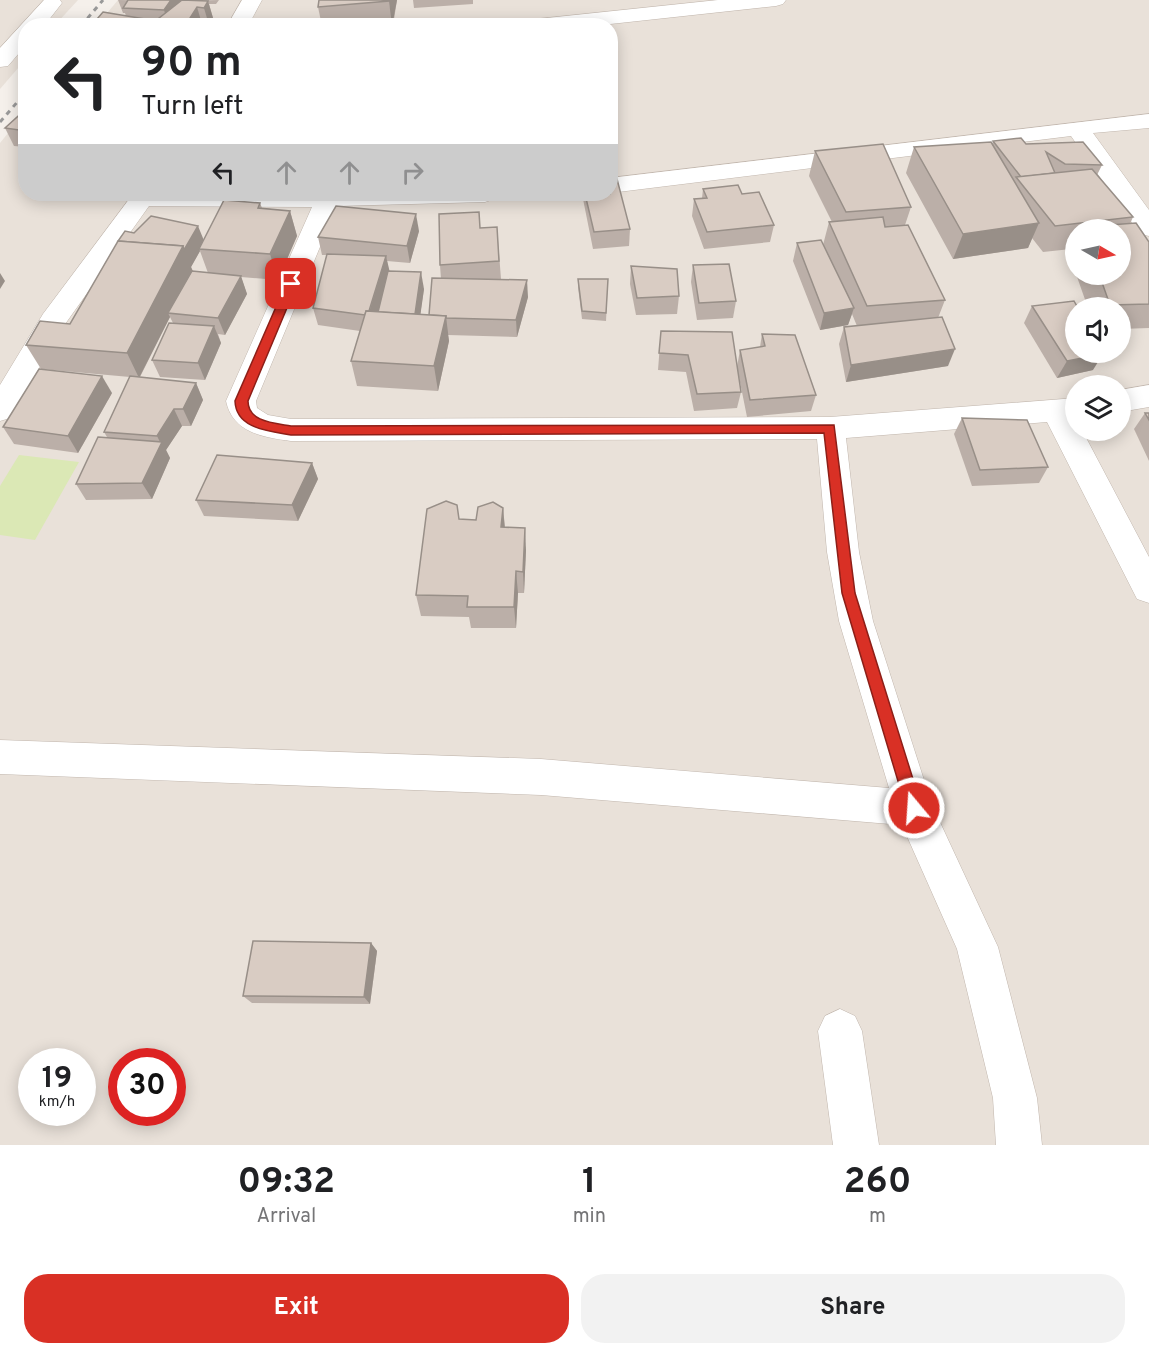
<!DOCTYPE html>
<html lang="en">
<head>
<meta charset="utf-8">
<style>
  :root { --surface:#fff; --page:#f2f2f2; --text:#202124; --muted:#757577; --accent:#d93025 }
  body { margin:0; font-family:Overpass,sans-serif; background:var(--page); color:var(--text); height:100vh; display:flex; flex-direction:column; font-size:22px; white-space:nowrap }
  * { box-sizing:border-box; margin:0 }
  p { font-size:20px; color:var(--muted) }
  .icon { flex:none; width:33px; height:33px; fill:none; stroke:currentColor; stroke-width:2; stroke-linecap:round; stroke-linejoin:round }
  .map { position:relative; height:1145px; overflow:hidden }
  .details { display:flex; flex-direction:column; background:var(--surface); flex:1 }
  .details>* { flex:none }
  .hud { position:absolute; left:18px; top:18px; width:600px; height:183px; border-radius:24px; box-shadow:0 3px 15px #0003; background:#fff; color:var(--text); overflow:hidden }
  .needle { width:39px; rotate:99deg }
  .buttons { position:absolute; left:1065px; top:219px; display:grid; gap:12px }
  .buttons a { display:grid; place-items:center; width:66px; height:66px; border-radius:50%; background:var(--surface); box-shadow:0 3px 15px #0003; font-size:30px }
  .speed { position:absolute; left:18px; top:1048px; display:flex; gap:12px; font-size:30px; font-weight:700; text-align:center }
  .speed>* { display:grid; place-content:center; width:78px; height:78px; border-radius:50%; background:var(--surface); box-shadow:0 3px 15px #0003; line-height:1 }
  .speed small { font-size:15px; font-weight:400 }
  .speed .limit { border:9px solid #d22; background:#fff; color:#111 }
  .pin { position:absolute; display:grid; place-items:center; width:51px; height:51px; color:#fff; margin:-26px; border-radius:12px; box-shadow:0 3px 9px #0006 }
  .me { position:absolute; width:66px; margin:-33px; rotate:342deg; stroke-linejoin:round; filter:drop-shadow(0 0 4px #0008) }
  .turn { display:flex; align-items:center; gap:21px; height:126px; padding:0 24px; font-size:27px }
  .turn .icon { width:78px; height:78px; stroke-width:2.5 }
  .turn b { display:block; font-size:42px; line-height:51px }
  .lanes { display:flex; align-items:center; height:57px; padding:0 24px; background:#0003; justify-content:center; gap:30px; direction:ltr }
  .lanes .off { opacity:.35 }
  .eta { display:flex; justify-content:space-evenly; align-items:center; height:102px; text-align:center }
  .eta b { font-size:36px; font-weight:700; line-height:42px }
  .primary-button { display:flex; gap:12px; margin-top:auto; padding:12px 24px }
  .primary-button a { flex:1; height:69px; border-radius:24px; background:var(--accent); color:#fff; font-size:24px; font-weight:700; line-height:69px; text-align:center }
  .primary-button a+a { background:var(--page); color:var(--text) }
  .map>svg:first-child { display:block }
  .residential { fill:#e9e1d9; fill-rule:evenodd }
  .green { fill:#dbe8b5 }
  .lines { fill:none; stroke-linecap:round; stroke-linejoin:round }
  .minor-casing { stroke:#c1b6ad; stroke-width:1 }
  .minor { fill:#fff; fill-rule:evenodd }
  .rail { stroke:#999; stroke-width:3; stroke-dasharray:5 5; stroke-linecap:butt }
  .wall { fill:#bbafa8; fill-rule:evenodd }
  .shaded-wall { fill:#988f88 }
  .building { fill:#d9ccc3; stroke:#988f88; stroke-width:1.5 }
  .route { fill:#d93025; stroke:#8d1f18; stroke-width:1.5 }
</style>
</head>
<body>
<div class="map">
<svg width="1149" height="1145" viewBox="0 0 1149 1145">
  <rect width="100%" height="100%" fill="#f5f0eb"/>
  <g class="residential">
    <path d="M0 0H78L55 25 26 26 25 60 0 89Z"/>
    <path d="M118 0H1149V1145H0V143L25 112 26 194H610V26L97 25ZM1076 230H1120V274H1076ZM1076 308H1120V352H1076ZM1076 386H1120V430H1076ZM32 1062H82V1113H32ZM122 1062H172V1113H122Z"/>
  </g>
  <path class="green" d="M19 455 79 462 35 540 0 535V486Z"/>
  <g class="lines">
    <defs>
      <g id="minor">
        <path d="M44 0H60L62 3 44 26H26V45L8 66 0 67V48Z"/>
        <path d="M242 0H262L248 26H227Z"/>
        <path d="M718 0H786L783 4 776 6 592 26H518L528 20Z"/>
        <path d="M1149 114V128L1093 133 1149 210V236L1140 234 1071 136 610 193V178Z"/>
        <path d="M133 194H497L494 199 485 202 337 206 256 401 257 408 268 415 291 419 830 417 1076 398V430H1082L1149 557V603L1137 599 1047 422 846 438 859 552 873 621 932 805 998 947 1037 1098 1042 1145H996L993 1098 957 949 902 825 541 795 0 774V740L541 759 889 788 839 621 827 552 817 439 291 441C263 437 233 433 226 401L312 207 149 206 63 327 10 418 0 421V385L43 314Z"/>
        <path d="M1149 385V407L1120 412V390Z"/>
        <path d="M840 1009 855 1016 862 1031 879 1145H833L818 1031 825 1016Z"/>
      </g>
    </defs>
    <use href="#minor" class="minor-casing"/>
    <use href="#minor" class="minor"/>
    <g class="rail">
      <path d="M81 26 103 0"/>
      <path d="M0 122 26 92"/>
    </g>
  </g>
  <g class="wall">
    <path d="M118 0 181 1 219 0 216 4H209L213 18 209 25 202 24 201 26H91L126 16 125 13H123Z"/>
    <path d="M397 0 393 26H322L318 7Z"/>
    <path d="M413 0H473V4L414 8Z"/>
    <path d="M610 106 614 131 613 149H610Z"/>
    <path d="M26 109V147L14 146 5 128Z"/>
    <path d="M993 141 1026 144 1102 165 1097 175 1133 217 1130 224 1149 242V328L1120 329V308H1088L1076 274H1120V230H1076V272L1069 253 1071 249 1043 252 1032 238 1028 248 953 259 906 173 914 147 992 144Z"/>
    <path d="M815 151 911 207 905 225 945 300 938 318 948 366 846 382 839 344 844 327 857 326 852 314 848 325 820 330 793 261 797 243 823 245 829 222H832L809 176Z"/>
    <path d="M703 189 742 194 774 225 770 242 704 249 692 216 694 199 702 198Z"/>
    <path d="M583 194H610L630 229 629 246 593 249 583 199Z"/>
    <path d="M260 203 262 208 290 211 297 236 278 280 241 277 247 294 225 335 218 334 221 343 205 380 160 377 152 360 173 323 170 317 140 377 196 383 203 400 191 426H182L166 450 170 458 152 499 86 500 76 484 107 437 104 432 130 377 41 369 26 345 70 324 134 233 204 240ZM200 251 208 273 193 271 191 267Z"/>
    <path d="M479 212 480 228 497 227 501 279H488L528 297 517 337 448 335 449 341 438 391 357 386 351 361 360 331 318 325 313 308 327 255H322L318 237 419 231 410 263 387 261 389 271 424 289 420 315H429L441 279 440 265Z"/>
    <path d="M693 265 736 301 733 318 697 320 691 282Z"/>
    <path d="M631 266 679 296 677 314 636 315 630 284Z"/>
    <path d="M578 279H608L606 321 582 319 578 287Z"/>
    <path d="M1032 306 1093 370 1057 378 1024 323Z"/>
    <path d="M661 331 737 367 740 350 760 347 762 334 816 395 811 411 747 417 738 372 741 392 737 408 694 411 686 372 658 370Z"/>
    <path d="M112 393 78 453 14 444 3 427Z"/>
    <path d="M1145 413H1149V461L1134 429Z"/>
    <path d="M962 418 1048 467 1039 483 972 486 954 434Z"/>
    <path d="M312 463 318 479 298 521 204 516 196 500Z"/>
    <path d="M503 508 505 527 526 550 524 593H518L516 628H471L469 617 421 616 416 595 476 520Z"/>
    <path d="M371 943 377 951 370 1004 252 1003 243 996Z"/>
  </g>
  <g class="shaded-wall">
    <path d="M171 0H181L183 7 169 26 164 10Z"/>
    <path d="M389 0H397L392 26 389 1Z"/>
    <path d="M208 1 213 18 209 25 204 8Z"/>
    <path d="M197 7 202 24 201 26H185Z"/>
    <path d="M145 19 147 26H139Z"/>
    <path d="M290 211 297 236 278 280 270 254Z"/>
    <path d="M416 214 419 231 410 263 407 246Z"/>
    <path d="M1039 223 1028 248 953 259 963 234Z"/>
    <path d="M198 226 205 243 199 249 200 251 191 267 193 272 168 313 170 317 139 378 127 353 183 246Z"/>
    <path d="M386 256 390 273 371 333 368 316Z"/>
    <path d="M421 272 424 289 418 332 415 315Z"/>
    <path d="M0 273 5 281 0 289Z"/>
    <path d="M241 276 247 294 225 335 218 318Z"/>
    <path d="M527 280 528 297 517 337 516 320Z"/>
    <path d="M854 308 848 325 820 330 824 313Z"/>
    <path d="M446 316 449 341 438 391 434 366Z"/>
    <path d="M214 326 221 343 205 380 198 363Z"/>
    <path d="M955 349 948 366 846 382 851 365Z"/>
    <path d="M1103 354 1093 370 1057 378 1067 361Z"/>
    <path d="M102 376 112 393 78 453 68 436Z"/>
    <path d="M196 383 203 400 191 426 183 409Z"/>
    <path d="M174 409 182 426 166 450 170 458 152 499 142 483 161 444 157 436Z"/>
    <path d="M312 463 318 479 298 521 292 505Z"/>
    <path d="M503 508 505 531 501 527Z"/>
    <path d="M525 528 526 550 524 593 523 572Z"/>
    <path d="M516 571 518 593 516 628 514 607Z"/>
    <path d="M371 943 377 951 370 1004 364 997Z"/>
  </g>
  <g class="building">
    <path d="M128 0H171L164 10 123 8Z"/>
    <path d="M182 0 208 1 204 8 197 7 185 26H149Z"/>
    <path d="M319 0H389V1L318 7Z"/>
    <path d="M103 12 145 19 139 26H91Z"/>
    <path d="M529 21 595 22V26H529Z"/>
    <path d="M610 106 614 131H610Z"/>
    <path d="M26 109V131L5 128Z"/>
    <path d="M1021 138 1026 144 1083 142 1102 165 1065 164 1046 152 1055 173 1021 177 993 141Z"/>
    <path d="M991 142 1039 223 963 234 914 147Z"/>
    <path d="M883 144 911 207 846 212 815 151Z"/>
    <path d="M1092 169 1133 217 1055 226 1016 177Z"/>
    <path d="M617 179 630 229 594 232 585 194H610V180Z"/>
    <path d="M738 185 742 194 759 192 774 225 707 232 694 199 707 198 703 189Z"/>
    <path d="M224 200 260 203 258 208 290 211 270 254 199 249Z"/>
    <path d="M336 206 416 214 407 246 318 237Z"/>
    <path d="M479 212 480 228 497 227 499 261 440 265 439 214Z"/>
    <path d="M151 216 198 226 184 250 183 246 118 241 125 231 134 233Z"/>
    <path d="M883 217 885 227 908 225 945 300 867 306 829 222Z"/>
    <path d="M1136 223 1149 242V304L1110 305 1099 274H1120V230H1082V227Z"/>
    <path d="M821 240 854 308 824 313 797 243Z"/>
    <path d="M118 241 183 246 127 353 26 345 40 321 70 324Z"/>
    <path d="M327 254 386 256 369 311H366L365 315 313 308Z"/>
    <path d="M729 264 736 301 699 303 693 265Z"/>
    <path d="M631 266 677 269 679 296 637 298Z"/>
    <path d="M192 271 241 276 218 318 168 313Z"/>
    <path d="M388 271 421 272 415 314 378 312Z"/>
    <path d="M432 278 527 280 516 320 446 318V316L429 315Z"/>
    <path d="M578 279H608L606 313 582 311Z"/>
    <path d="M1074 301 1078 308H1076V352H1102L1103 354 1067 361 1032 306Z"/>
    <path d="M366 311 446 316 434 366 351 361Z"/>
    <path d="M942 317 955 349 851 365 844 327Z"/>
    <path d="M169 323 214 326 198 363 152 360Z"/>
    <path d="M661 331 732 332 741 392 697 394 688 355 659 353Z"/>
    <path d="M762 334 795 335 816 395 750 400 740 350 765 346Z"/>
    <path d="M39 369 102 376 68 436 3 427Z"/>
    <path d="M130 376 196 383 183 409H174L157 436 104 432Z"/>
    <path d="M1145 413H1149V420Z"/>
    <path d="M962 418 1027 420 1048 467 980 470Z"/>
    <path d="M98 437 162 442 142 483 76 484Z"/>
    <path d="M217 455 312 463 292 505 196 500Z"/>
    <path d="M446 501 457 505 459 519 476 520 478 507 493 502 503 508 501 527 525 528 523 572 516 571 514 607H467L468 596 416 595 427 509Z"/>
    <path d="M253 941 371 943 364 997 243 996Z"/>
  </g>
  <path class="route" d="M291 280 297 284 248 401C248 422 274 423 291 426L834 425 855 593 922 808 920 813 914 815 908 813 906 808 842 593 824 433 291 435C269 431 236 429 235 401L286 284Z"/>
</svg>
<div class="buttons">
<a><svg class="needle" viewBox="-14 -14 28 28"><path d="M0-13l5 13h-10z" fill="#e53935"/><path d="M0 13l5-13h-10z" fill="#757577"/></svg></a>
<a><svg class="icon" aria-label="sound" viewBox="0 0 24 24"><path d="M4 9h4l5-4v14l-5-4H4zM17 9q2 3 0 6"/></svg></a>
<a><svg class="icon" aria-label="layers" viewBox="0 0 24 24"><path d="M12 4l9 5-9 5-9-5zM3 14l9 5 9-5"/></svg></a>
</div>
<div class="speed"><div>19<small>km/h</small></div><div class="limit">30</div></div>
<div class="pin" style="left:291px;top:284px;background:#d93025"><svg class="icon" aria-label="arrive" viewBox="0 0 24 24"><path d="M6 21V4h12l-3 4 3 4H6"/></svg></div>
<svg class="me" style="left:914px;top:808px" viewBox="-20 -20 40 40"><circle r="17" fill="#d93025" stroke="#fff" stroke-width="3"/><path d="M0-11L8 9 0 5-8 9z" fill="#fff"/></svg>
<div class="hud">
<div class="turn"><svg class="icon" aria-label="left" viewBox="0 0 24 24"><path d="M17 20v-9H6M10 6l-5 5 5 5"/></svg><div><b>90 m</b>Turn left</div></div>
<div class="lanes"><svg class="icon" aria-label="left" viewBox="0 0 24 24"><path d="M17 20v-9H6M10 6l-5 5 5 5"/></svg><svg class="icon off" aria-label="ahead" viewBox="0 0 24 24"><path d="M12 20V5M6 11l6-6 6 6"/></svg><svg class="icon off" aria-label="ahead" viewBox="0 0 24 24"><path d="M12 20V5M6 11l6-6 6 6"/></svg><svg class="icon off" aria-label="right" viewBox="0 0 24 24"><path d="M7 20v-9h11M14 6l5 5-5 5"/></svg></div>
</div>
</div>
<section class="details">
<div class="eta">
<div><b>09:32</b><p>Arrival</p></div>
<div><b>1</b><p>min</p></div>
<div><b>260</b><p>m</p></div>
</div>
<div class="primary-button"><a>Exit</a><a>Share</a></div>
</section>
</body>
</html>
